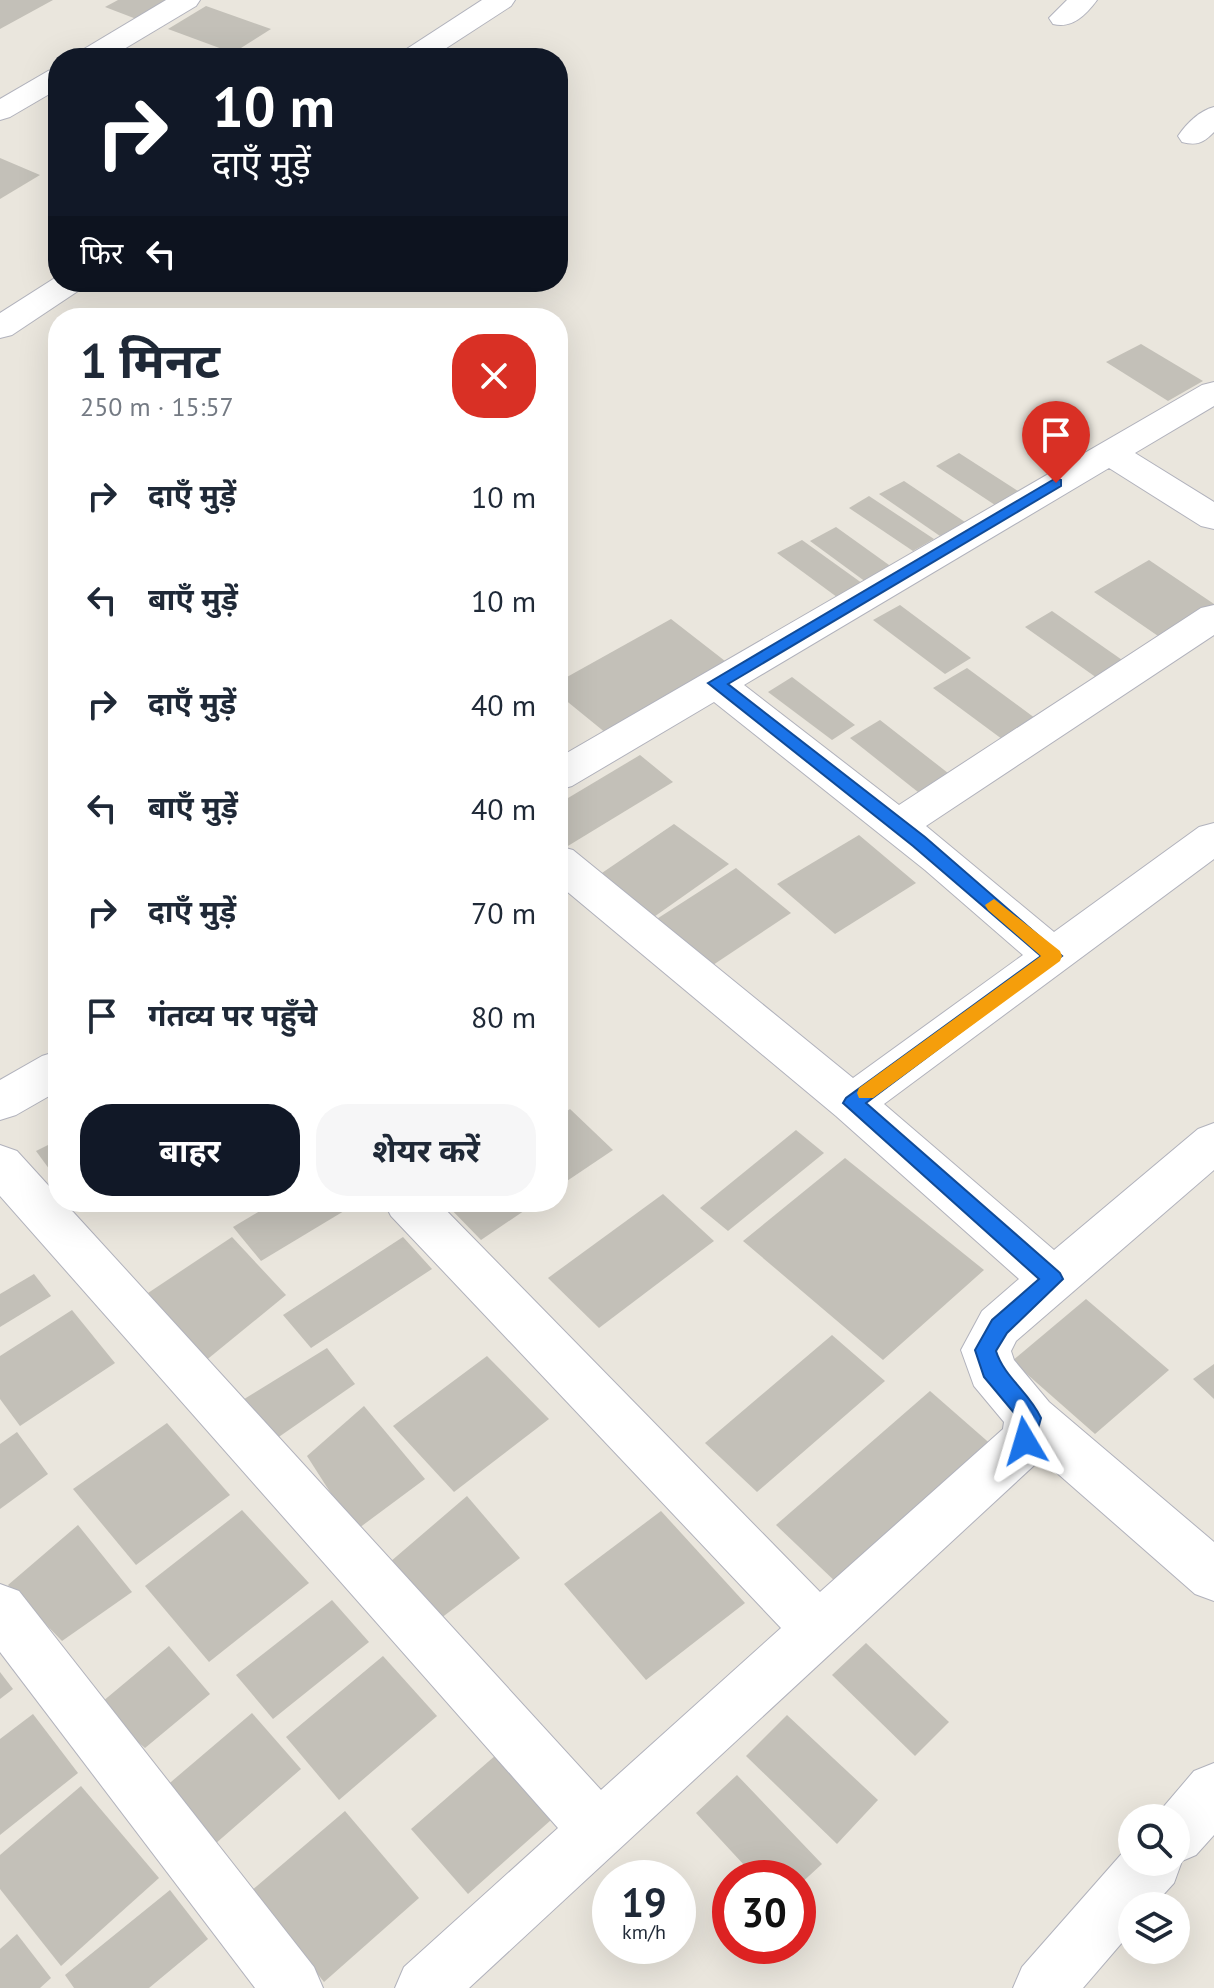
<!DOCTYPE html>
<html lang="hi">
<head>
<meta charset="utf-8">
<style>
  :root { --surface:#fff; --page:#f6f6f7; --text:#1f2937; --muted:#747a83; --accent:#111827 }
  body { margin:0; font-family:"PT Sans","Noto Sans Devanagari",sans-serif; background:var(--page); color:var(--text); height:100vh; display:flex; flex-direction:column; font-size:30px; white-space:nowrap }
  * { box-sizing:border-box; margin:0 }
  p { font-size:26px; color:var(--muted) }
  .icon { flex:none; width:44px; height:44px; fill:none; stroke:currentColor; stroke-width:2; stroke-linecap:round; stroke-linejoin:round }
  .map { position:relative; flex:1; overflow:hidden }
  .sheet { position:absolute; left:48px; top:308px; width:520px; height:904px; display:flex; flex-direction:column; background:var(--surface); border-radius:32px; box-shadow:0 8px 32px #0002 }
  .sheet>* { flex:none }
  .hud { position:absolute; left:48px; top:48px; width:520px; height:244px; border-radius:32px; box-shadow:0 8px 32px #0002; background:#111827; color:#fff; overflow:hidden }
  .controls { position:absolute; left:1118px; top:1804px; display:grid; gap:16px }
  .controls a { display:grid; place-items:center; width:72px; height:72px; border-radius:50%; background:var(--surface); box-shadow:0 8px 32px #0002; font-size:40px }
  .speed { position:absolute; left:592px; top:1860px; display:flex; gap:16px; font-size:40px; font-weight:700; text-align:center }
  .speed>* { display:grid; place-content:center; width:104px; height:104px; border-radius:50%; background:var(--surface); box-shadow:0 8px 32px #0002; line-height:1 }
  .speed small { font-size:20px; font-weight:400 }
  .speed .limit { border:12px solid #d22; background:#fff; color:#111 }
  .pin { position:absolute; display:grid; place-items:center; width:68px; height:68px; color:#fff; margin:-82px -34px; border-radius:50% 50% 50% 0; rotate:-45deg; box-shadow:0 0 8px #0007 }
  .pin .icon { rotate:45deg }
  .me { position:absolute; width:88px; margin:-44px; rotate:353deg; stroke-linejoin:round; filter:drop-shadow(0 0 6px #0008) }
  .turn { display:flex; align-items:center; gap:28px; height:168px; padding:0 32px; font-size:36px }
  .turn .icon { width:104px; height:104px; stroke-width:2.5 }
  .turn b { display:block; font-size:56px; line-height:68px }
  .then { display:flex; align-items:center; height:76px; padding:0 32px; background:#0003; gap:16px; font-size:30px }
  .round { display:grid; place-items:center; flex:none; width:84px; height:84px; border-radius:32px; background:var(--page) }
  .head { display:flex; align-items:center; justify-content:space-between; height:136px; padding:0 32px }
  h1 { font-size:48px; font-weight:700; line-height:60px }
  .primary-button { display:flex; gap:16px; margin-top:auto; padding:16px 32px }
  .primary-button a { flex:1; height:92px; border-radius:32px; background:var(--accent); color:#fff; font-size:32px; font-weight:700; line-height:92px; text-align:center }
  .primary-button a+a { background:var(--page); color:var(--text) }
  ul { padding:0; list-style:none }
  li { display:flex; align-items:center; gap:24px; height:104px; padding:0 32px }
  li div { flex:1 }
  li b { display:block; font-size:30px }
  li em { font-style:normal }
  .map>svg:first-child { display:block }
  .building { fill:#c3c0b8 }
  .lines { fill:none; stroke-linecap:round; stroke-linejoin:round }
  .minor-casing { stroke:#b1b2bc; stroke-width:2 }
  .minor { fill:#fff; fill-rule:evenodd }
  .route { fill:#1a73e8; stroke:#114b97; stroke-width:2 }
  .slow { fill:#f59e0b }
</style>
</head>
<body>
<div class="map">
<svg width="1214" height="1988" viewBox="0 0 1214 1988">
  <rect width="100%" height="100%" fill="#eae6dd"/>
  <g class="building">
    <path d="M0 0H53L0 29Z"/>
    <path d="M118 0H174L139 20 105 7Z"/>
    <path d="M206 6 271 29 233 53 168 29Z"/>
    <path d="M0 158 40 175 0 199Z"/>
    <path d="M1141 344 1203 381 1168 401 1106 362Z"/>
    <path d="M959 453 1018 491 995 505 936 466Z"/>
    <path d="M904 481 965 522 940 536 879 494Z"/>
    <path d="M869 496 934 539 913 551 849 508Z"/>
    <path d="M836 527 896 570 870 585 810 541Z"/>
    <path d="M802 540 866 586 841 600 777 553Z"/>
    <path d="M1149 560 1214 604V606L1161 638 1094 592Z"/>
    <path d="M900 605 971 658 945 674 873 620Z"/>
    <path d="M1052 611 1125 662 1097 678 1025 627Z"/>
    <path d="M671 619 734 668 612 738 558 694V682Z"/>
    <path d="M967 668 1039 721 1006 742 933 688Z"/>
    <path d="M792 677 855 725 832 740 768 692Z"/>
    <path d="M880 720 948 773 918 792 850 738Z"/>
    <path d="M640 755 673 782 558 852V804Z"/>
    <path d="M674 824 729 864 651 919 596 877Z"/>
    <path d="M859 835 916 883 835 934 777 884Z"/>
    <path d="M736 868 791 913 707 969 652 922Z"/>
    <path d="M570 1109 613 1150 558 1187V1117Z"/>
    <path d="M796 1130 824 1153 728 1231 700 1208Z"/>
    <path d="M58 1140V1181L36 1151Z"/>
    <path d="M845 1158 984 1270 883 1360 743 1241Z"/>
    <path d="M663 1194 714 1241 599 1328 548 1278Z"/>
    <path d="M275 1202H359L261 1261 233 1227Z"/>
    <path d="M444 1202H537L481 1240Z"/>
    <path d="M232 1237 286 1295 204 1362 148 1293Z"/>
    <path d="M403 1237 432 1269 311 1348 283 1315Z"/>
    <path d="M34 1274 51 1296 0 1327V1294Z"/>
    <path d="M1086 1299 1169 1370 1095 1434 1012 1361Z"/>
    <path d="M72 1310 115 1363 20 1426 0 1399V1356Z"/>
    <path d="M832 1335 885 1381 757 1492 705 1443Z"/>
    <path d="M327 1348 355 1384 273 1441 241 1401Z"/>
    <path d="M487 1356 549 1419 454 1492 393 1426Z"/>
    <path d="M1214 1364V1399L1193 1379Z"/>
    <path d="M930 1391 994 1447 840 1586 776 1525Z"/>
    <path d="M364 1406 425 1479 355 1531 307 1456Z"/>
    <path d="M167 1423 230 1495 136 1565 73 1489Z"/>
    <path d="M17 1432 48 1474 0 1509V1444Z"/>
    <path d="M467 1496 520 1558 432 1625 383 1568Z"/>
    <path d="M242 1510 309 1583 209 1662 145 1586Z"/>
    <path d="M661 1511 745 1603 646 1680 564 1584Z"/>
    <path d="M78 1525 132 1592 62 1641 8 1585Z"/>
    <path d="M332 1600 369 1642 273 1719 236 1675Z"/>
    <path d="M866 1643 949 1722 915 1756 832 1675Z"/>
    <path d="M169 1646 210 1694 145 1748 96 1707Z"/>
    <path d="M383 1656 437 1716 339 1800 286 1737Z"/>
    <path d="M0 1672 13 1689 0 1699Z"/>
    <path d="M252 1713 301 1769 207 1851 158 1793Z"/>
    <path d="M33 1714 78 1773 0 1835V1739Z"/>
    <path d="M787 1715 878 1800 837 1844 746 1756Z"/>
    <path d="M512 1741 569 1804 468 1894 411 1829Z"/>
    <path d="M737 1775 822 1864 798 1886V1878H756L696 1813Z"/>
    <path d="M81 1786 159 1878 61 1966 0 1889V1855Z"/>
    <path d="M345 1811 419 1898 324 1982 251 1891Z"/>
    <path d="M170 1890 208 1939 149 1988H74L65 1975Z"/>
    <path d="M17 1934 51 1978 40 1988H0V1949Z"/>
  </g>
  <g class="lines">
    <defs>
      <g id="minor">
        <path d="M166 0H200L196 6 109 58H75L79 52Z"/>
        <path d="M482 0H515L511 6 431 58H398L402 52Z"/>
        <path d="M1067 0H1097C1086 15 1072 29 1053 24L1049 18Z"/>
        <path d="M58 68V89L10 117 0 120V99L48 71Z"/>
        <path d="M1214 107V132C1203 143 1197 146 1182 142L1178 136C1187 123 1199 111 1214 107Z"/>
        <path d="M58 276V282H86L81 289 12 335 0 338V313Z"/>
        <path d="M1214 382V406L1135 453 1214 502V529L1201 526 1109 468 744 685 899 805 1201 608 1214 605V635L926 826 1054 932 1199 827 1214 823V859L884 1104 1054 1250 1198 1129 1214 1123V1170L1016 1341 1011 1351 1014 1360 1049 1402 1214 1542V1601L1195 1594 1041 1459 469 1988H395L404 1967 558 1828 0 1196V1145L17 1151 58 1196V1202H64L601 1790 781 1628 391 1216 384 1202H438L820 1592 1003 1429 1004 1422 974 1386 961 1350 982 1311 1019 1279 836 1116 558 884V846L573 850 853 1078 1023 955 925 870 714 702 572 786 558 790V758L1202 385Z"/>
        <path d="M58 1051V1091L16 1115 0 1120V1080L42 1056Z"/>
        <path d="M0 1584 19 1591 314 1967 323 1988H255L0 1652Z"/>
        <path d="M1214 1763V1835L1196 1855 1182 1861 1174 1883 1153 1906H1132V1931L1083 1988H1013L1022 1967 1132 1842V1862H1176V1818H1154L1194 1771Z"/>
      </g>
    </defs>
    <use href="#minor" class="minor-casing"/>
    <use href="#minor" class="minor"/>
  </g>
  <path class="route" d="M1056 478 1061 480V486L728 684 925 837 1062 956 866 1103 1060 1273 1063 1279 1007 1333 996 1351C1004 1377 1030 1393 1041 1418L1033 1447 1025 1450 1018 1447 1015 1441 1020 1420 984 1377 975 1350 992 1320 1039 1279 843 1103 846 1098 1041 956 913 846 708 683Z"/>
  <path class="slow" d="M994 899 1060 951 1062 956 1060 961 873 1098H859L857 1093 859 1088 1041 956 988 910 985 905Z"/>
</svg>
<div class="controls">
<a><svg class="icon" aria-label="search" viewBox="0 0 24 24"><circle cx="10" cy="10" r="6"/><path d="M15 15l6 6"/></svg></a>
<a><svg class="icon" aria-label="layers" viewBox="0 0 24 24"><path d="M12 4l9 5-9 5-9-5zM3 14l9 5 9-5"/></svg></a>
</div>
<div class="speed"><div>19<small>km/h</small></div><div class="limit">30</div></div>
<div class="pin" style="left:1056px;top:483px;background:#d93025"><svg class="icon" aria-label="arrive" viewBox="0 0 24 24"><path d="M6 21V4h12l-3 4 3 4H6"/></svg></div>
<svg class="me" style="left:1025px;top:1441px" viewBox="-20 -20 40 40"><path d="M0-17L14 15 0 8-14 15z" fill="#1a73e8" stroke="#fff" stroke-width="4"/></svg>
<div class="hud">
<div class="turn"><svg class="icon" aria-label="right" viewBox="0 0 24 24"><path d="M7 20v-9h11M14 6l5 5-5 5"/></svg><div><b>10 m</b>दाएँ मुड़ें</div></div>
<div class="then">फिर<svg class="icon" aria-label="left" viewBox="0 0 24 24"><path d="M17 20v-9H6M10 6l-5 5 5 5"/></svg></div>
</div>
<section class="sheet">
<div class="head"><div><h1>1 मिनट</h1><p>250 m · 15:57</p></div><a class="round" style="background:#d93025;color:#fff"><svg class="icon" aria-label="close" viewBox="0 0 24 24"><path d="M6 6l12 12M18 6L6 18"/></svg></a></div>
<ul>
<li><svg class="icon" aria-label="right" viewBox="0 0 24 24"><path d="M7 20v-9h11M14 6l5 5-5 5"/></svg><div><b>दाएँ मुड़ें</b></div><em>10 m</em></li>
<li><svg class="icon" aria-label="left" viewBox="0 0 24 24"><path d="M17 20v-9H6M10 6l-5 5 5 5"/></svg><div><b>बाएँ मुड़ें</b></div><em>10 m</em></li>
<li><svg class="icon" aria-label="right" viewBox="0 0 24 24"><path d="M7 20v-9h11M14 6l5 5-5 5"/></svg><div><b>दाएँ मुड़ें</b></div><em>40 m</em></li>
<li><svg class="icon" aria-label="left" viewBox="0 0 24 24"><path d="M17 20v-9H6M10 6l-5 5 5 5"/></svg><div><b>बाएँ मुड़ें</b></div><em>40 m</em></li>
<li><svg class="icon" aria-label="right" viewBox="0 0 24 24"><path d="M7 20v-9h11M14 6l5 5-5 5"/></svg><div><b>दाएँ मुड़ें</b></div><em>70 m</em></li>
<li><svg class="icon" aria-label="arrive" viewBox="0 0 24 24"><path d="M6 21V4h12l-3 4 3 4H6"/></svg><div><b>गंतव्य पर पहुँचे</b></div><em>80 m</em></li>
</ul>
<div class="primary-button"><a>बाहर</a><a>शेयर करें</a></div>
</section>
</div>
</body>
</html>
